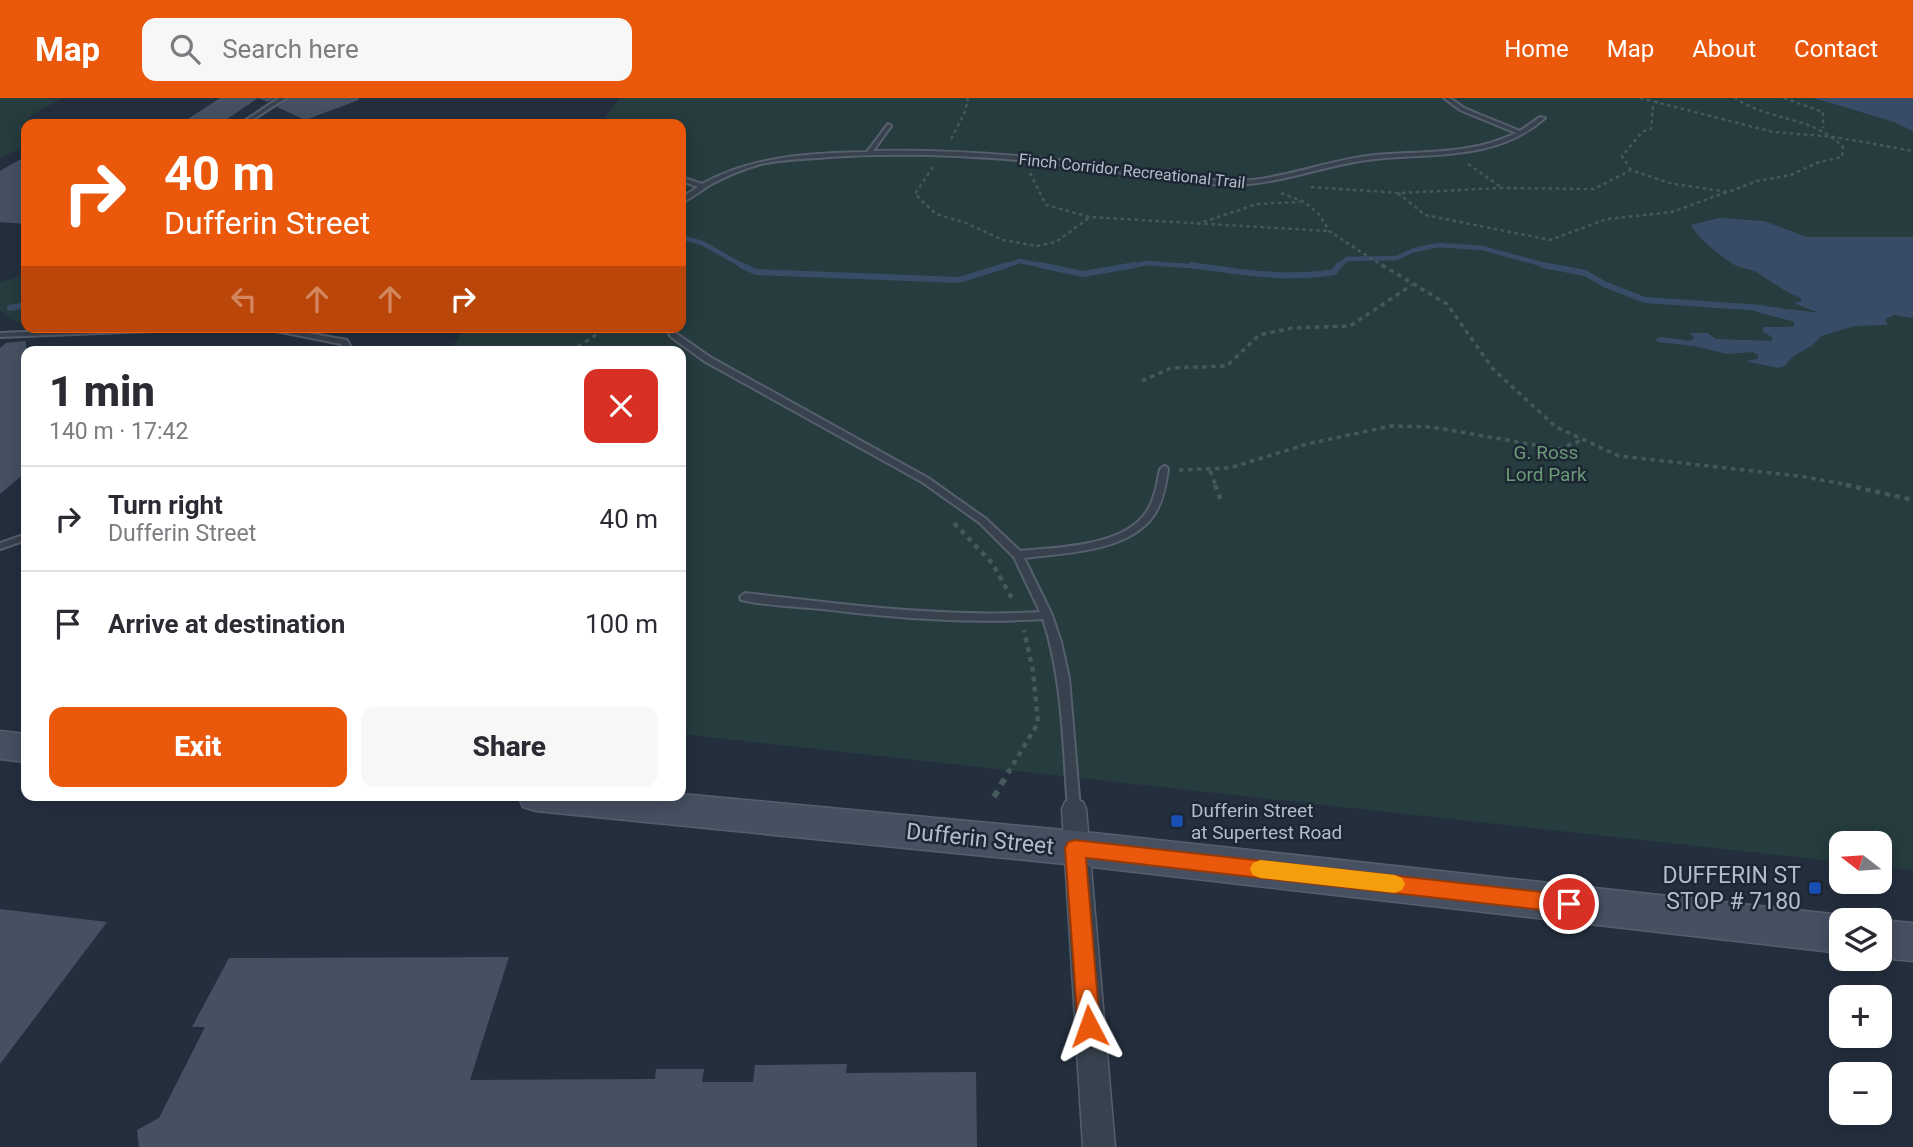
<!DOCTYPE html>
<html lang="en">
<head>
<meta charset="utf-8">
<style>
  :root { --surface:#fff; --page:#f7f7f7; --text:#2b2b33; --muted:#7c7c81; --line:#e1e1e2; --accent:#ea580c }
  body { margin:0; font-family:Roboto,sans-serif; background:var(--page); color:var(--text); height:100vh; display:flex; flex-direction:column; font-size:26px; white-space:nowrap }
  * { box-sizing:border-box; margin:0 }
  p { font-size:23px; color:var(--muted) }
  .icon { flex:none; width:38px; height:38px; fill:none; stroke:currentColor; stroke-width:2; stroke-linecap:round; stroke-linejoin:round }
  .map { position:relative; flex:1; overflow:hidden }
  .drawer { position:absolute; left:21px; top:248px; width:665px; height:455px; display:flex; flex-direction:column; background:var(--surface); border-radius:14px; box-shadow:0 4px 18px #0003 }
  .drawer>* { flex:none }
  .guide { position:absolute; left:21px; top:21px; width:665px; height:214px; border-radius:14px; box-shadow:0 4px 18px #0003; background:#ea580c; color:#fff; overflow:hidden }
  .needle { width:46px; rotate:287deg }
  .fabs { position:absolute; left:1829px; top:733px; display:grid; gap:14px }
  .fabs a { display:grid; place-items:center; width:63px; height:63px; border-radius:14px; background:var(--surface); box-shadow:0 4px 18px #0003; font-size:35px }
  .pin { position:absolute; display:grid; place-items:center; width:60px; height:60px; color:#fff; margin:-30px; border:4px solid #fff; border-radius:50%; box-shadow:0 2px 7px #0007 }
  .me { position:absolute; width:77px; margin:-38px; rotate:356deg; stroke-linejoin:round; filter:drop-shadow(0 0 5px #0008) }
  .turn { display:flex; align-items:center; gap:24px; height:147px; padding:0 28px; font-size:32px }
  .turn .icon { width:91px; height:91px; stroke-width:2.5 }
  .turn b { display:block; font-size:49px; line-height:60px }
  .lanes { display:flex; align-items:center; height:66px; padding:0 28px; background:#0003; justify-content:center; gap:35px; direction:ltr }
  .lanes .off { opacity:.35 }
  .round { display:grid; place-items:center; flex:none; width:74px; height:74px; border-radius:14px; background:var(--page) }
  .overview { display:flex; align-items:center; justify-content:space-between; height:119px; padding:0 28px }
  h1 { font-size:42px; font-weight:800; line-height:52px }
  .action { display:flex; gap:14px; margin-top:auto; padding:14px 28px }
  .action a { flex:1; height:80px; border-radius:14px; background:var(--accent); color:#fff; font-size:28px; font-weight:800; line-height:80px; text-align:center }
  .action a+a { background:var(--page); color:var(--text) }
  ul { padding:0; list-style:none }
  li { display:flex; align-items:center; gap:21px; height:105px; padding:0 28px; border-top:2px solid var(--line) }
  li div { flex:1 }
  li b { display:block; font-size:26px }
  li em { font-style:normal }
  header { display:flex; align-items:center; gap:42px; box-sizing:border-box; height:98px; padding:0 35px; background:var(--accent); color:#fff }
  header strong { font-size:33px }
  nav { display:flex; gap:38px; margin-inline-start:auto; font-size:24px }
  .search { width:490px; height:63px; background:var(--page); display:flex; align-items:center; gap:18px; box-sizing:border-box; padding:0 24px; border-radius:14px; color:var(--muted); font-size:26px }
  .map>svg:first-child { display:block }
  .green { fill:#263c3f }
  .water { fill:#394c67 }
  .lines { fill:none; stroke-linecap:round; stroke-linejoin:round }
  .stream-far1 { stroke:#394c67; stroke-width:4.5 }
  .stream { stroke:#394c67; stroke-width:6 }
  .building { fill:#455162 }
  .service-casing { stroke:#565f6c; stroke-width:4 }
  .minor-casing { stroke:#565f6c; stroke-width:3 }
  .secondary-casing { stroke:#565f6c; stroke-width:3 }
  .path-far3 { stroke:#44595c; stroke-width:2.5; stroke-dasharray:3.5 3.5; stroke-linecap:butt }
  .path-far2 { stroke:#44595c; stroke-width:3.5; stroke-dasharray:4.5 4.5; stroke-linecap:butt }
  .path-far1 { stroke:#44595c; stroke-width:4.5; stroke-dasharray:5 5; stroke-linecap:butt }
  .path { stroke:#44595c; stroke-width:6; stroke-dasharray:7 7; stroke-linecap:butt }
  .service { fill:#38414e; fill-rule:evenodd }
  .minor { fill:#38414e; fill-rule:evenodd }
  .secondary { fill:#465061; fill-rule:evenodd }
  .route { fill:#ea580c; stroke:#983908; stroke-width:2 }
  .slow { fill:#f59e0b }
  .transit-dot { fill:#1a4fb4; stroke:#1d2633; stroke-width:2.5 }
  .labels { text-anchor:middle; dominant-baseline:central; stroke-width:5; stroke-linejoin:round; paint-order:stroke }
  .far-street-label { font-size:16px; fill:#b4bcc9; stroke:#1d2633 }
  .park-label { font-size:19px; fill:#6b9a76; stroke:#1d2633 }
  .poi-label { font-size:19px; fill:#b4bcc9; stroke:#1d2633; text-anchor:start }
  .near-street-label { font-size:23px; fill:#b4bcc9; stroke:#1d2633 }
  .near-poi-label { font-size:23px; fill:#b4bcc9; stroke:#1d2633; text-anchor:end }
</style>
</head>
<body>
<header>
<strong>Map</strong>
<div class="search"><svg class="icon" aria-label="search" viewBox="0 0 24 24"><circle cx="10" cy="10" r="6"/><path d="M15 15l6 6"/></svg>Search here</div>
<nav><a>Home</a><a>Map</a><a>About</a><a>Contact</a></nav>
</header>
<div class="map">
<svg width="1913" height="1049" viewBox="0 0 1913 1049">
  <rect width="100%" height="100%" fill="#242f3e"/>
  <g class="green">
    <path d="M0 0H62L27 20 56 26H26V47L0 61Z"/>
    <path d="M619 0H1913V772L1880 769V746H1841V764L681 636V254H449L464 229H681V26H600Z"/>
    <path d="M26 175V224L17 225 0 212V185Z"/>
  </g>
  <g class="water">
    <path d="M1814 0H1913V33L1894 24Z"/>
    <path d="M1719 120 1764 123 1807 139H1913V220L1895 217 1885 221 1888 227 1855 228 1821 238C1810 254 1795 252 1785 268L1778 270 1745 263 1758 261V257L1753 254 1727 256 1694 248 1658 244 1655 241 1661 239 1690 243 1694 240 1690 235H1707L1716 241 1772 243V239L1763 234V229H1793L1795 224 1757 214 1753 209 1757 207 1819 215 1794 205 1801 203V200C1786 195 1772 184 1758 175 1752 171 1744 171 1737 168 1724 162 1696 138 1691 127Z"/>
  </g>
  <g class="lines">
    <g class="stream-far1">
      <path d="M681 139 702 145 745 169"/>
      <path d="M1001 169 1020 163 1049 169"/>
      <path d="M1125 169 1148 165 1203 169"/>
      <path d="M1338 169 1347 161 1397 160 1414 152 1439 147 1482 150 1552 169"/>
    </g>
    <g class="stream">
      <path d="M741 167 756 174 959 182 1007 167"/>
      <path d="M1040 167 1083 176 1135 167"/>
      <path d="M1191 167C1238 174 1287 182 1334 174L1339 167"/>
      <path d="M1543 167 1585 175 1606 187 1645 202 1762 210"/>
      <path d="M10 210 26 207"/>
    </g>
  </g>
  <g class="building">
    <path d="M220 0H274L268 4 258 0 220 26H180Z"/>
    <path d="M288 0H358L359 2 305 22 277 9Z"/>
    <path d="M26 58V126L0 124V73Z"/>
    <path d="M26 243V374L0 396V250L6 245Z"/>
    <path d="M0 811 107 824 0 966Z"/>
    <path d="M509 859 470 982 655 981 656 971H704L702 984H753L755 967 847 966 846 975 976 974 977 1049H139L137 1032 159 1020 205 929H192L229 860Z"/>
  </g>
  <g class="lines">
    <defs>
      <g id="service">
        <path d="M279 0H286L246 26H240Z"/>
        <path d="M1444 0H1450L1464 10 1520 33 1540 19 1545 20C1498 62 1435 55 1375 61 1326 66 1280 87 1230 87 1184 86 1139 77 1093 70 1006 59 917 53 830 59 807 61 783 61 761 66 743 71 724 79 708 88 699 94 690 101 681 105V100L698 89 681 83V79L702 86C753 58 810 55 867 54L888 26 891 28 873 53C946 51 1019 57 1091 66 1137 72 1182 82 1228 83 1279 84 1325 62 1375 57 1423 53 1471 57 1516 35L1460 12Z"/>
        <path d="M138 229H206L202 231 0 239V235Z"/>
        <path d="M256 229H274L347 242 353 254H345L341 246Z"/>
        <path d="M665 229H673L677 236 710 259 928 380 986 421 1020 453C1058 449 1124 449 1147 413 1155 401 1157 385 1160 371L1164 368 1167 369 1168 371C1166 387 1163 404 1154 417 1129 454 1064 455 1024 460L1052 517 1061 544 1069 580 1080 711 1078 715 1074 716 1070 715 1068 711C1063 648 1063 582 1043 521 969 526 896 520 822 511 795 508 767 508 741 502L740 499 745 495C843 506 941 520 1040 514L1014 459 980 425 922 384 704 263 671 239Z"/>
        <path d="M26 436V442L0 451V445Z"/>
      </g>
      <path id="minor" d="M1074 701 1083 704 1086 711 1115 1049H1083L1062 711 1065 704Z"/>
      <g id="secondary">
        <path d="M0 633 26 636V664L0 661Z"/>
        <path d="M681 696 1075 733 1841 817 1855 822H1841V855L1075 767 536 713 523 709 518 698Z"/>
        <path d="M1879 822H1880L1913 825V863L1880 860Z"/>
      </g>
    </defs>
    <use href="#service" class="service-casing"/>
    <use href="#minor" class="minor-casing"/>
    <use href="#secondary" class="secondary-casing"/>
    <g class="path-far3">
      <path d="M1640 0 1773 34 1835 39 1913 53"/>
      <path d="M1784 0 1823 14V30"/>
      <path d="M951 41 965 14 968 0"/>
      <path d="M1468 66 1501 89"/>
      <path d="M933 69 915 96 936 116 966 125 1003 142 1037 148 1056 144 1090 119"/>
      <path d="M1631 72 1622 58 1642 34 1651 31 1653 9 1660 0"/>
      <path d="M1030 75 1046 107 1090 119 1328 133"/>
      <path d="M1311 89 1398 95 1502 90 1594 91 1631 72 1669 85 1728 94 1757 83 1791 77 1819 64 1842 59 1843 49C1811 17 1771 24 1735 0"/>
      <path d="M1281 95 1304 104 1319 116 1329 133 1384 169"/>
      <path d="M1398 95 1425 117 1550 142 1607 121 1672 114 1727 94"/>
      <path d="M1197 126 1257 106 1300 104"/>
    </g>
    <g class="path-far2">
      <path d="M1382 167 1447 206 1493 271 1556 329 1619 358 1799 378 1855 388"/>
      <path d="M570 254 608 229"/>
      <path d="M1142 283 1171 270 1227 268 1259 237 1292 230 1350 228 1412 187"/>
      <path d="M1179 372 1230 370 1307 346 1391 328 1432 329 1558 351 1583 342"/>
      <path d="M1210 373 1216 388"/>
    </g>
    <g class="path-far1">
      <path d="M1215 387 1222 405"/>
      <path d="M1846 387 1913 402"/>
      <path d="M954 425 992 465 1014 504"/>
      <path d="M1008 675 1038 625 1033 573 1024 532"/>
    </g>
    <path class="path" d="M994 699 1009 673"/>
    <use href="#service" class="service"/>
    <use href="#minor" class="minor"/>
    <use href="#secondary" class="secondary"/>
  </g>
  <path class="route" d="M1075 742 1569 797 1577 799 1579 806 1577 812 1569 815 1086 760 1100 928 1097 936 1089 939 1082 936 1078 928 1065 750 1068 744Z"/>
  <path class="slow" d="M1260 762 1395 777 1402 780 1405 786 1402 792 1395 795 1260 780 1253 777 1250 771 1253 765Z"/>
  <g class="transit-dot">
    <rect x="1170" y="716" width="14" height="14" rx="3.5"/>
    <rect x="1808" y="783" width="14" height="14" rx="3.5"/>
  </g>
  <g class="labels">
    <g class="far-street-label">
      <text transform="translate(1132 73) rotate(6)">Finch Corridor Recreational Trail</text>
    </g>
    <g class="park-label">
      <text x="1546" y="354">G. Ross<tspan x="1546" dy="22">Lord Park</tspan></text>
    </g>
    <g class="poi-label">
      <text x="1191" y="712">Dufferin Street<tspan x="1191" dy="22">at Supertest Road</tspan></text>
    </g>
    <g class="near-street-label">
      <text transform="translate(980 741) rotate(6)">Dufferin Street</text>
    </g>
    <g class="near-poi-label">
      <text x="1801" y="777">DUFFERIN ST<tspan x="1801" dy="26">STOP # 7180</tspan></text>
    </g>
  </g>
</svg>
<div class="fabs">
<a><svg class="needle" viewBox="-14 -14 28 28"><path d="M0-13l5 13h-10z" fill="#e53935"/><path d="M0 13l5-13h-10z" fill="#7c7c81"/></svg></a>
<a><svg class="icon" aria-label="layers" viewBox="0 0 24 24"><path d="M12 4l9 5-9 5-9-5zM3 14l9 5 9-5"/></svg></a>
<a>+</a>
<a>−</a>
</div>
<div class="pin" style="left:1569px;top:806px;background:#d93025"><svg class="icon" aria-label="arrive" viewBox="0 0 24 24"><path d="M6 21V4h12l-3 4 3 4H6"/></svg></div>
<svg class="me" style="left:1089px;top:928px" viewBox="-20 -20 40 40"><path d="M0-17L14 15 0 8-14 15z" fill="#ea580c" stroke="#fff" stroke-width="4"/></svg>
<div class="guide">
<div class="turn"><svg class="icon" aria-label="right" viewBox="0 0 24 24"><path d="M7 20v-9h11M14 6l5 5-5 5"/></svg><div><b>40 m</b>Dufferin Street</div></div>
<div class="lanes"><svg class="icon off" aria-label="left" viewBox="0 0 24 24"><path d="M17 20v-9H6M10 6l-5 5 5 5"/></svg><svg class="icon off" aria-label="ahead" viewBox="0 0 24 24"><path d="M12 20V5M6 11l6-6 6 6"/></svg><svg class="icon off" aria-label="ahead" viewBox="0 0 24 24"><path d="M12 20V5M6 11l6-6 6 6"/></svg><svg class="icon" aria-label="right" viewBox="0 0 24 24"><path d="M7 20v-9h11M14 6l5 5-5 5"/></svg></div>
</div>
<section class="drawer">
<div class="overview"><div><h1>1 min</h1><p>140 m · 17:42</p></div><a class="round" style="background:#d93025;color:#fff"><svg class="icon" aria-label="close" viewBox="0 0 24 24"><path d="M6 6l12 12M18 6L6 18"/></svg></a></div>
<ul>
<li><svg class="icon" aria-label="right" viewBox="0 0 24 24"><path d="M7 20v-9h11M14 6l5 5-5 5"/></svg><div><b>Turn right</b><p>Dufferin Street</p></div><em>40 m</em></li>
<li><svg class="icon" aria-label="arrive" viewBox="0 0 24 24"><path d="M6 21V4h12l-3 4 3 4H6"/></svg><div><b>Arrive at destination</b></div><em>100 m</em></li>
</ul>
<div class="action"><a>Exit</a><a>Share</a></div>
</section>
</div>
</body>
</html>
